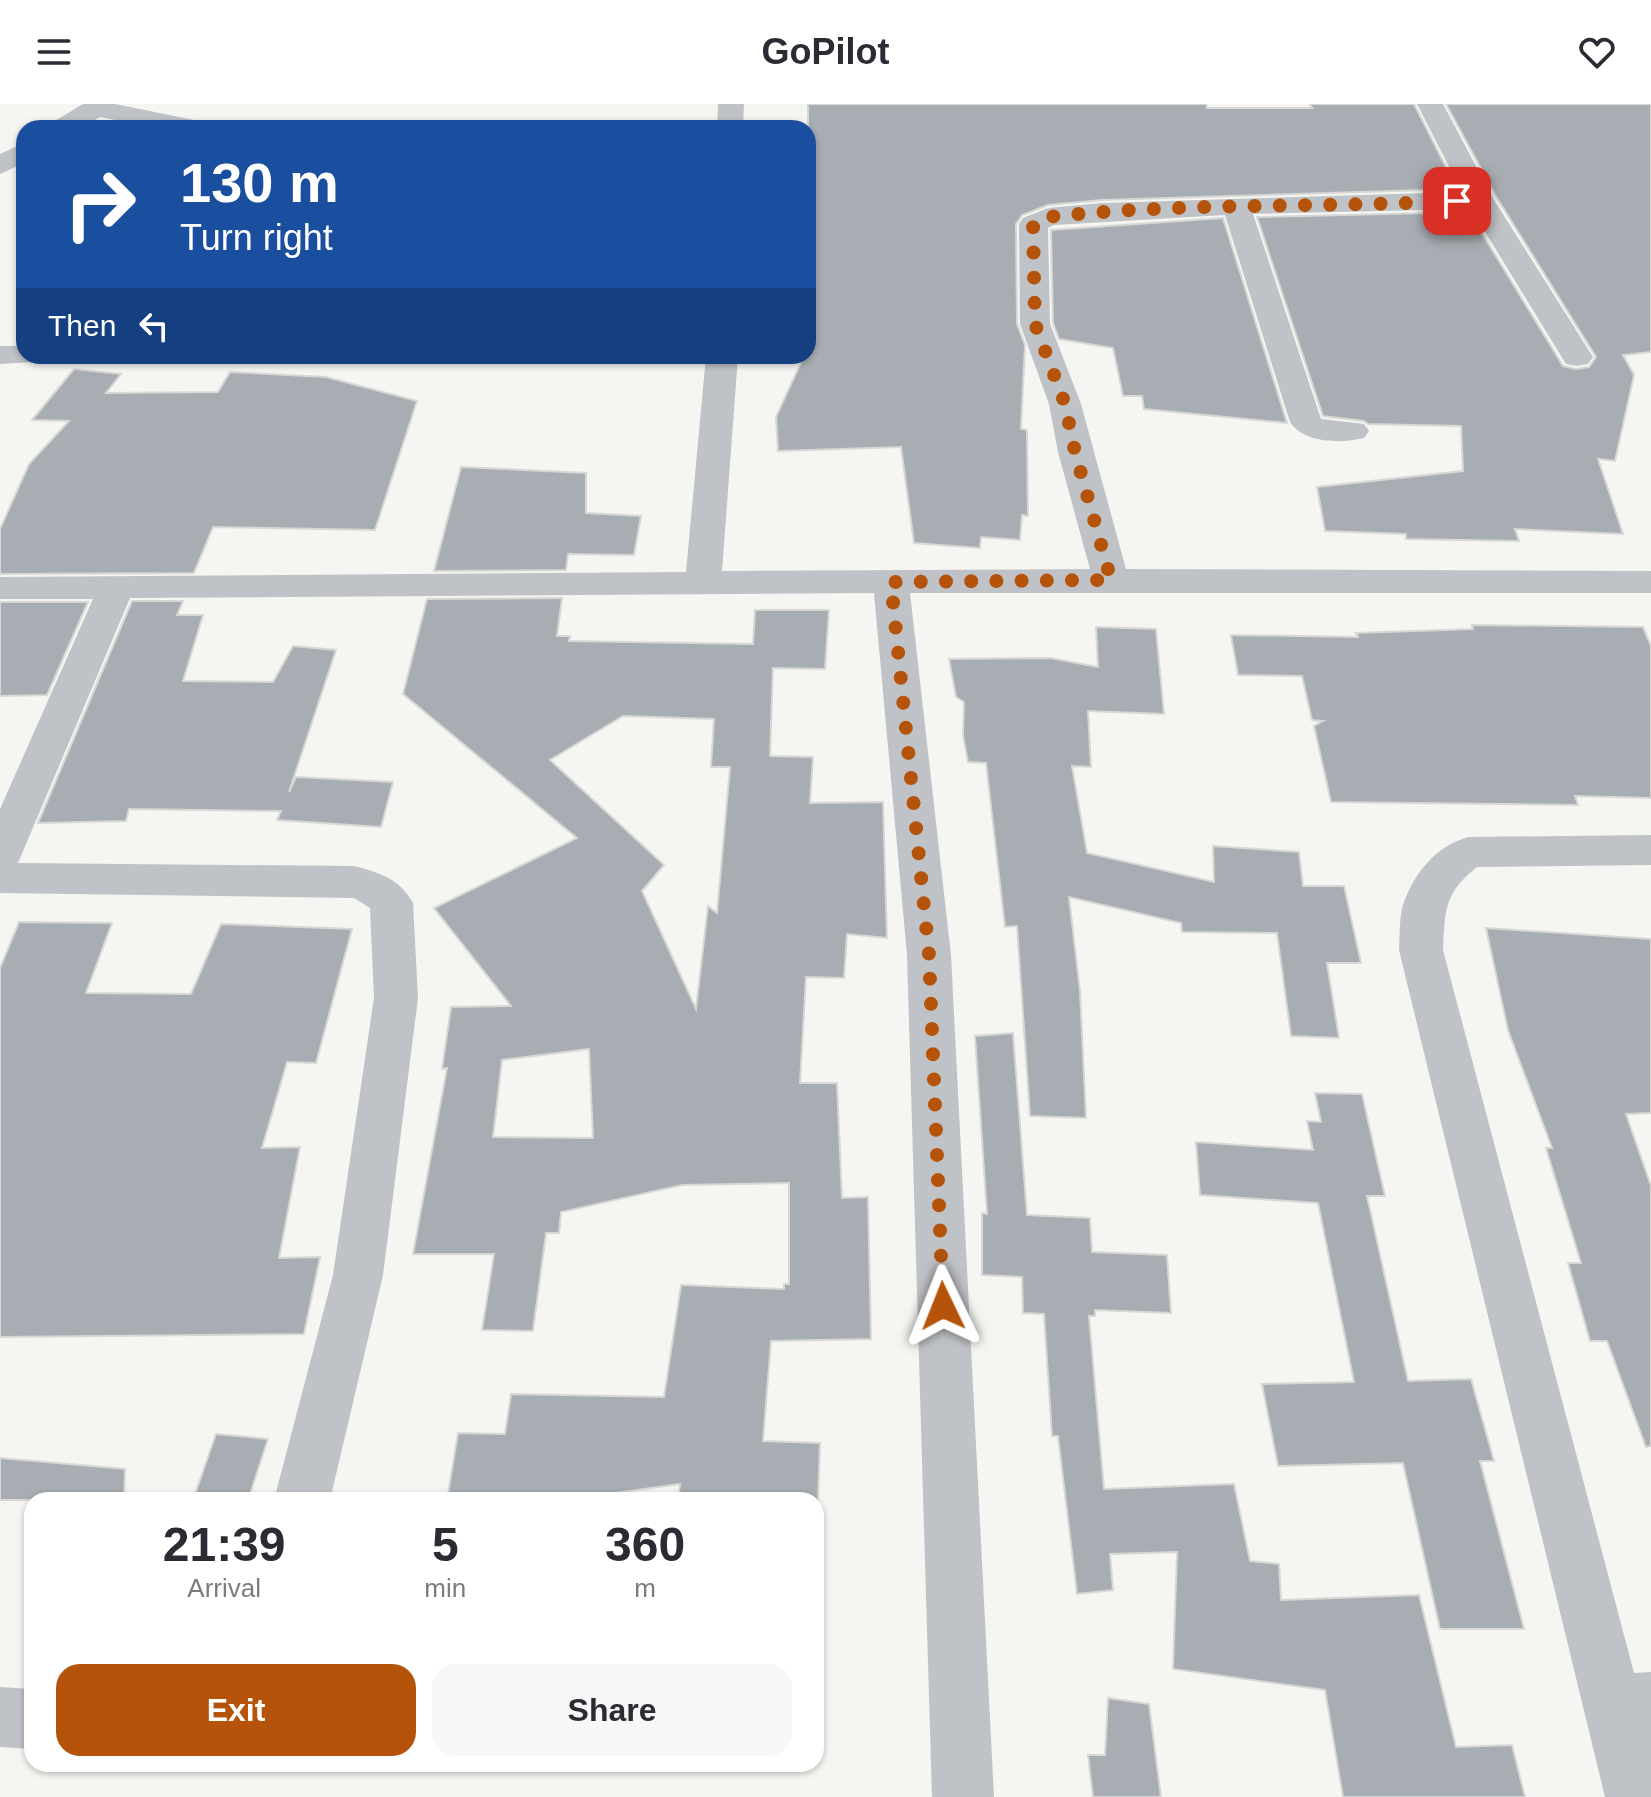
<!DOCTYPE html>
<html lang="en">
<head>
<meta charset="utf-8">
<style>
  :root { --surface:#fff; --page:#f7f7f7; --text:#2b2b33; --muted:#7c7c81; --accent:#b45309 }
  body { margin:0; font-family:Arial,sans-serif; background:var(--page); color:var(--text); height:100vh; display:flex; flex-direction:column; font-size:30px; white-space:nowrap }
  * { box-sizing:border-box; margin:0 }
  p { font-size:26px; color:var(--muted) }
  .icon { flex:none; width:44px; height:44px; fill:none; stroke:currentColor; stroke-width:2; stroke-linecap:round; stroke-linejoin:round }
  .map { position:relative; flex:1; overflow:hidden }
  .panel { position:absolute; left:24px; top:1388px; width:800px; height:280px; display:flex; flex-direction:column; background:var(--surface); border-radius:24px; box-shadow:0 2px 6px #0004 }
  .panel>* { flex:none }
  .guide { position:absolute; left:16px; top:16px; width:800px; height:244px; border-radius:24px; box-shadow:0 2px 6px #0004; background:#1a4fa0; color:#fff; overflow:hidden }
  .pin { position:absolute; display:grid; place-items:center; width:68px; height:68px; color:#fff; margin:-34px; border-radius:16px; box-shadow:0 4px 12px #0006 }
  .me { position:absolute; width:88px; margin:-44px; rotate:358deg; stroke-linejoin:round; filter:drop-shadow(0 0 6px #0008) }
  .turn { display:flex; align-items:center; gap:28px; height:168px; padding:0 32px; font-size:36px }
  .turn .icon { width:104px; height:104px; stroke-width:2.5 }
  .turn b { display:block; font-size:56px; line-height:68px }
  .then { display:flex; align-items:center; height:76px; padding:0 32px; background:#0003; gap:16px; font-size:30px }
  .eta { display:flex; justify-content:space-evenly; align-items:center; height:136px; text-align:center }
  .eta b { font-size:48px; font-weight:600; line-height:56px }
  .primary-button { display:flex; gap:16px; margin-top:auto; padding:16px 32px }
  .primary-button a { flex:1; height:92px; border-radius:24px; background:var(--accent); color:#fff; font-size:32px; font-weight:600; line-height:92px; text-align:center }
  .primary-button a+a { background:var(--page); color:var(--text) }
  header { display:flex; justify-content:space-between; align-items:center; height:104px; padding:0 32px; background:var(--surface); font-size:36px; font-weight:600 }
  .map>svg:first-child { display:block }
  .building { fill:#a7adb2; stroke:#d7d7d5; stroke-width:2; fill-rule:evenodd }
  .lines { fill:none; stroke-linecap:round; stroke-linejoin:round }
  .minor { fill:#bfc2c6; fill-rule:evenodd }
  .route { stroke:#b45309; stroke-width:14; stroke-dasharray:0 25.2 }
</style>
</head>
<body>
<header><svg class="icon" aria-label="menu" viewBox="0 0 24 24"><path d="M4 6h16M4 12h16M4 18h16"/></svg>GoPilot<svg class="icon" aria-label="heart" viewBox="0 0 24 24"><path d="M12 20l-8-8c-3-5 5-10 8-4 3-6 11-1 8 4z"/></svg></header>
<div class="map">
<svg width="1651" height="1693" viewBox="0 0 1651 1693">
  <rect width="100%" height="100%" fill="#f5f5f2"/>
  <g class="building">
    <path d="M808 0H1206L1207 4H1312L1310 0H1414L1457 85 1102 96 1048 101 1022 111 1016 120 1017 220 1025 241 1021 325 1027 326 1028 412 1022 411 1020 436 981 433 980 444 914 439 901 343 778 347 776 313 804 252H808Z"/>
    <path d="M1446 0H1651V248L1623 251 1634 271 1615 357 1598 355 1623 430 1515 425 1519 437 1406 435V430L1325 427 1317 383 1463 367 1461 322 1368 320 1364 317 1323 312 1257 113 1469 108 1563 262 1576 265 1589 263 1596 253 1497 94Z"/>
    <path d="M1223 114 1287 319 1144 305 1142 292H1123L1113 244 1059 235 1053 219 1051 126Z"/>
    <path d="M74 265 121 270 106 289 218 288 230 268 326 273 417 297 375 426 213 423 194 469 0 470V425L29 360 69 317 32 316Z"/>
    <path d="M461 363 586 369V409L641 412 634 451 568 450 566 466 434 467Z"/>
    <path d="M562 494 557 532H570L569 537 753 540 755 506H829L825 565 773 564 770 652 813 653 810 699 883 698 887 834 847 830 844 874 806 873 800 979H837L842 1094 868 1093 871 1235 771 1237 763 1337 820 1339 818 1396H678L680 1380 565 1396H447L458 1329 505 1330 511 1290 664 1293 681 1181 784 1185V1180H789V1079L682 1081 561 1108 559 1129H546L533 1227 482 1226 494 1150H413L447 964 442 965 451 903 511 902 434 804 577 734 403 590 427 495ZM623 612 714 615 711 663H730L717 809 708 802 696 905 642 787 664 761 550 656ZM589 945 593 1034 493 1033 502 956Z"/>
    <path d="M132 497H183L177 511H203L183 577 273 578 293 542 336 546 289 688 296 673 393 678 381 723 277 716 281 707 129 705 126 717 38 719Z"/>
    <path d="M0 498H88L47 591 0 592Z"/>
    <path d="M1472 521 1643 523 1651 542V694L1575 692 1578 701 1331 698 1314 622 1323 617 1312 616 1302 572 1238 571 1231 531 1358 533 1356 529 1473 525Z"/>
    <path d="M1096 523 1156 525 1164 610 1088 607 1091 663 1072 662 1087 749 1214 778 1213 742 1299 748 1303 782H1344L1361 859H1327L1339 934 1291 932 1277 829 1182 828 1181 819 1069 793 1080 887 1086 1014 1030 1012 1017 822 1005 823 986 659 968 658 963 631 964 598 956 593 949 555 1050 554 1098 563Z"/>
    <path d="M19 818 112 819 86 889 191 890 221 820 352 825 316 959 287 958 262 1044 300 1043 279 1154 320 1153 304 1230 0 1233V864Z"/>
    <path d="M1486 824 1651 835V1009L1626 1010 1651 1082V1342L1646 1343 1607 1237H1590L1568 1159H1581L1546 1044H1552L1508 926Z"/>
    <path d="M1013 929 1027 1111 1090 1114 1092 1148 1167 1151 1171 1209 1095 1206V1212H1089L1104 1385 1234 1380 1250 1457 1279 1460 1281 1496 1419 1491 1456 1643 1512 1641 1525 1693H1343L1325 1586 1173 1565 1177 1448 1110 1450 1113 1486 1077 1490 1058 1332H1052L1044 1210 1023 1209 1022 1173 982 1171V1109L987 1110 975 932Z"/>
    <path d="M1315 989 1362 990 1385 1092H1367L1408 1277 1471 1275 1494 1357H1480L1524 1525H1440L1403 1359 1278 1362 1262 1280 1354 1278 1318 1099 1200 1091 1196 1038 1313 1046 1307 1017 1321 1018Z"/>
    <path d="M216 1330 268 1335 248 1396H193Z"/>
    <path d="M0 1354 125 1365 124 1396H0Z"/>
    <path d="M1108 1594 1149 1600 1161 1693H1093L1088 1651H1105Z"/>
  </g>
  <g class="lines">
    <g class="minor">
      <path d="M83 0H115L204 18 208 24H155L100 13 81 24H49L53 18Z"/>
      <path d="M718 0H744L743 24H717Z"/>
      <path d="M1417 0H1443L1494 96 1593 253 1588 260 1577 262 1566 260 1471 105 1253 110 1321 315 1364 320 1369 327 1364 334C1340 340 1304 339 1290 318L1225 111 1054 121 1048 124 1050 220 1081 300 1126 465 1651 467V489H910L951 851 994 1693H932L907 851 874 489 130 494 18 759 354 762C380 769 399 774 413 799L418 894 383 1171 330 1396H274L333 1171 374 894 370 804 354 794 0 789V705L93 495H0V473L686 468 706 252H738L722 467 1090 465 1058 348 1049 300 1020 220 1019 120 1023 114 1048 104 1102 99 1462 88Z"/>
      <path d="M24 39V59L0 70V50Z"/>
      <path d="M0 242H24V252H39L35 258 0 260Z"/>
      <path d="M1651 731V761L1477 763C1444 789 1445 806 1443 846L1634 1569 1651 1568V1693H1605L1399 846C1400 832 1399 814 1403 801 1414 769 1436 742 1468 733Z"/>
      <path d="M0 1583 32 1585V1645L0 1643Z"/>
    </g>
  </g>
  <g class="lines">
    <path class="route" d="M943 1202 929 851 891 478 1111 476 1075 348 1065 300 1035 220 1033 120 1048 113C1184 98 1320 104 1457 97"/>
  </g>
</svg>
<div class="pin" style="left:1457px;top:97px;background:#d93025"><svg class="icon" aria-label="arrive" viewBox="0 0 24 24"><path d="M6 21V4h12l-3 4 3 4H6"/></svg></div>
<svg class="me" style="left:943px;top:1202px" viewBox="-20 -20 40 40"><path d="M0-17L14 15 0 8-14 15z" fill="#b45309" stroke="#fff" stroke-width="4"/></svg>
<div class="guide">
<div class="turn"><svg class="icon" aria-label="right" viewBox="0 0 24 24"><path d="M7 20v-9h11M14 6l5 5-5 5"/></svg><div><b>130 m</b>Turn right</div></div>
<div class="then">Then<svg class="icon" aria-label="left" viewBox="0 0 24 24"><path d="M17 20v-9H6M10 6l-5 5 5 5"/></svg></div>
</div>
<section class="panel">
<div class="eta">
<div><b>21:39</b><p>Arrival</p></div>
<div><b>5</b><p>min</p></div>
<div><b>360</b><p>m</p></div>
</div>
<div class="primary-button"><a>Exit</a><a>Share</a></div>
</section>
</div>
</body>
</html>
